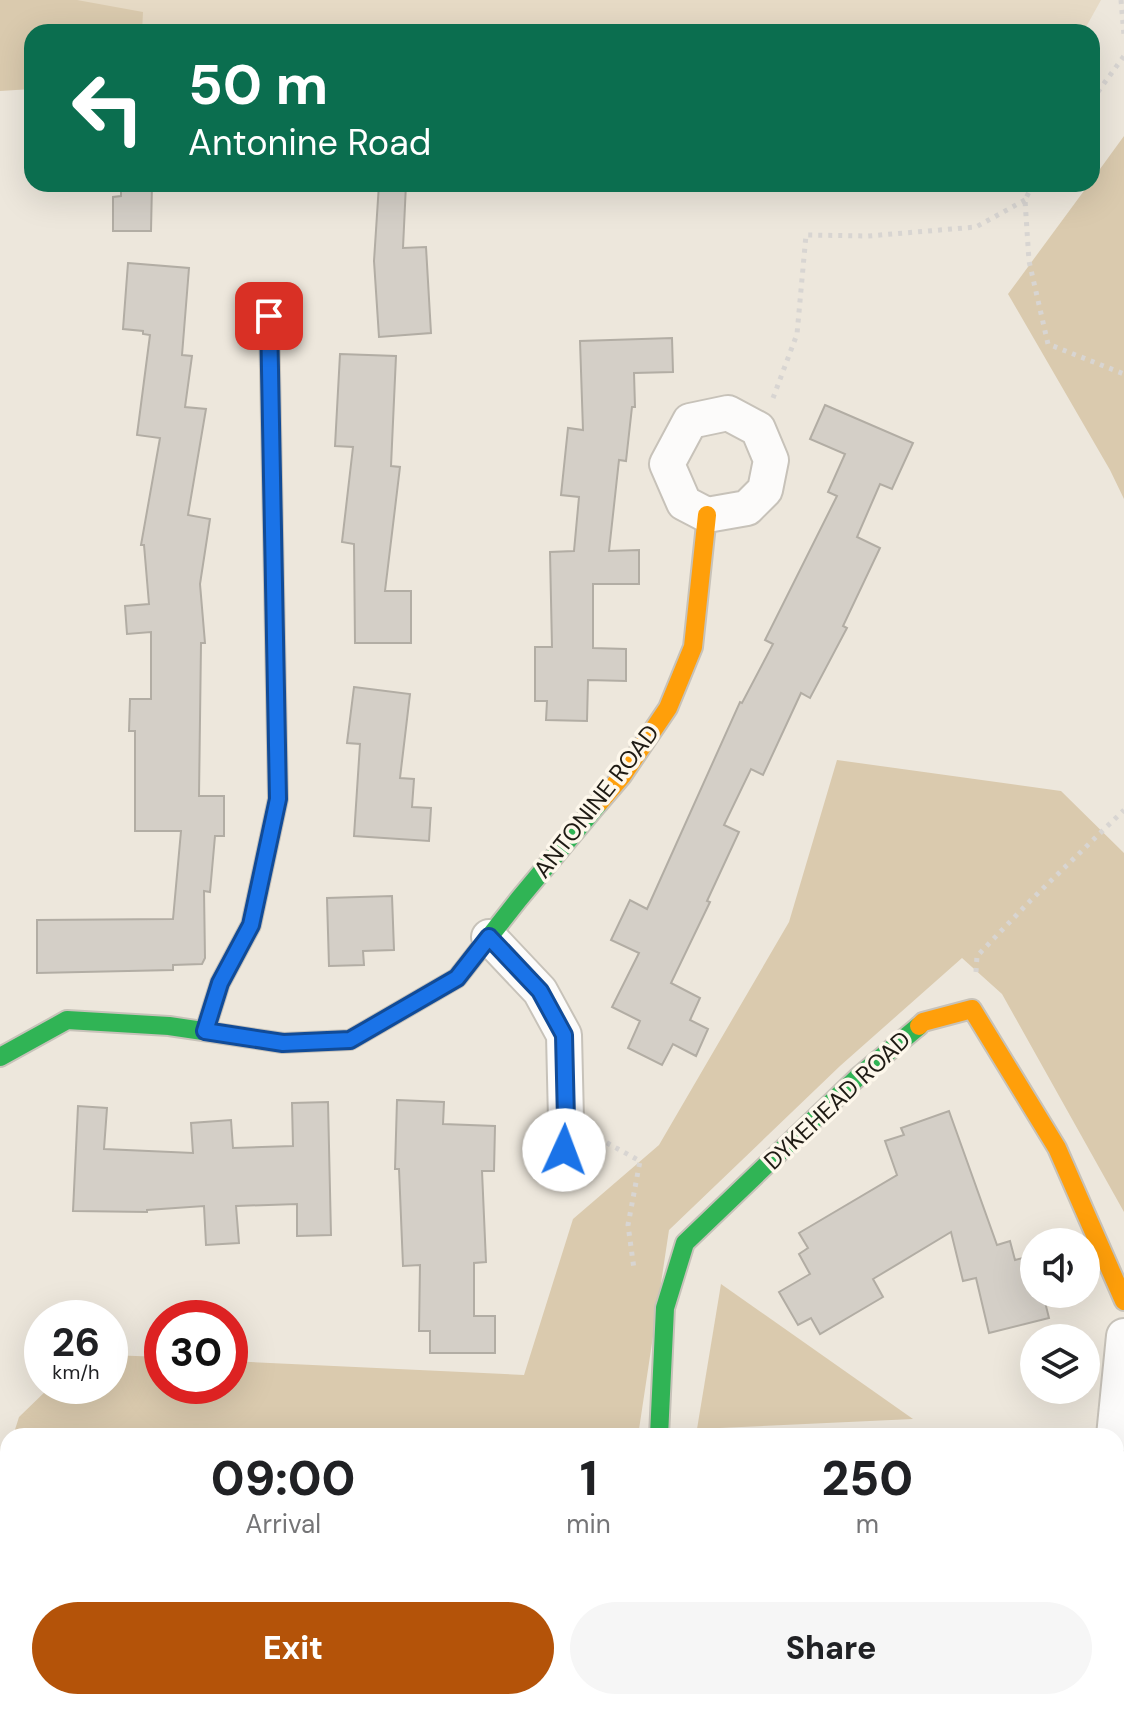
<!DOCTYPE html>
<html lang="en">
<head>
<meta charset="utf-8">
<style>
  :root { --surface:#fff; --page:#f6f6f6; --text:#202124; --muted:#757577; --accent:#b45309 }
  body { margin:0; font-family:"DM Sans",sans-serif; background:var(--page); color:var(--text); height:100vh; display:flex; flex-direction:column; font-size:30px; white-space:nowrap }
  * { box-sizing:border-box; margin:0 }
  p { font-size:26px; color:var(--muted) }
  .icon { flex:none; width:44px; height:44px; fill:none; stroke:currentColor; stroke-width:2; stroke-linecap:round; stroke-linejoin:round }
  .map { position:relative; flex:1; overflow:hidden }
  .details { position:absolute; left:0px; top:1428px; width:1124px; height:282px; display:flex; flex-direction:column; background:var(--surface); border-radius:24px 24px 0 0; box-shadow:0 8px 32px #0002 }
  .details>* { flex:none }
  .top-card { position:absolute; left:24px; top:24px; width:1076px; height:168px; border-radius:24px; box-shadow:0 8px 32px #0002; background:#0b6e4f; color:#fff; overflow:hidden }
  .controls { position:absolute; left:1020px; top:1228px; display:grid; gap:16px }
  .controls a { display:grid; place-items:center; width:80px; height:80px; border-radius:50%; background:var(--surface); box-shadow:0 8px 32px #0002; font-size:40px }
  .speed { position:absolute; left:24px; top:1300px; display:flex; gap:16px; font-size:40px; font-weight:700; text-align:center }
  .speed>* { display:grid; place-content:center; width:104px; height:104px; border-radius:50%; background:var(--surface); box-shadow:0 8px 32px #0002; line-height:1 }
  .speed small { font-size:20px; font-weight:400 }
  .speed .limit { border:12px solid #d22; background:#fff; color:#111 }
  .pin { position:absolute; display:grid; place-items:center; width:68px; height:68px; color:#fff; margin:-34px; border-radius:16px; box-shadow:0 4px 12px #0006 }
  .me { position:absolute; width:88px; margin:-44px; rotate:2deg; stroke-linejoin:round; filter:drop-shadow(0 0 6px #0008) }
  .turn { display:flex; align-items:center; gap:28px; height:168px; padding:0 32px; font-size:36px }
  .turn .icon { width:104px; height:104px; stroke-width:2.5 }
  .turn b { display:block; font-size:56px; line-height:68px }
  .eta { display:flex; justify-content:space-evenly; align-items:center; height:136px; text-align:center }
  .eta b { font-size:48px; font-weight:800; line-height:56px }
  .cta { display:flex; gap:16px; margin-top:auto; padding:16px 32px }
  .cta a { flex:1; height:92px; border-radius:48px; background:var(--accent); color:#fff; font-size:32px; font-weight:800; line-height:92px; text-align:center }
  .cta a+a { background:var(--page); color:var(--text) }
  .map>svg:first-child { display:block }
  .green { fill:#e6dac5 }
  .forest { fill:#dacaae }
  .building { fill:#d4cfc7; stroke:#b2ada4; stroke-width:2 }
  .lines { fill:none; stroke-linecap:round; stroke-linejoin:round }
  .street-casing { stroke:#c7c2b9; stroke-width:38 }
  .fast-casing { stroke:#c7c2b9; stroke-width:22 }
  .slow-casing { stroke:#c7c2b9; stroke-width:22 }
  .path { stroke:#d8d5d2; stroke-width:5; stroke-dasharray:4 6; stroke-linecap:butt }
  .street { stroke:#fcfbfa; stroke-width:34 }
  .fast { stroke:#30b455; stroke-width:18 }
  .slow { stroke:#ff9f0a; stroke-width:18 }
  .route-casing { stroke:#114b97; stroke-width:20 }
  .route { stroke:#1a73e8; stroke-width:14 }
  .labels { text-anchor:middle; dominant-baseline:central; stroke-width:7; stroke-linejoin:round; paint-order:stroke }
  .street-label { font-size:24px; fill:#1f1b14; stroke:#fdf7eb }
</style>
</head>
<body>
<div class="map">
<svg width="1124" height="1709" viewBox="0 0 1124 1709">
  <rect width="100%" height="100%" fill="#ede7dc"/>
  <path class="green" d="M0 0H1101L1086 27 1085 32H32Z"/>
  <g class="forest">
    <path d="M0 0H77L143 12 142 32H32V89L0 91Z"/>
    <path d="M1124 136V499L1110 470 1008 294 1089 184H1092V180Z"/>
    <path d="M837 760 1061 791 1124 853V1212L1002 994 962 958 840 1066 669 1230 638 1436H13L19 1417 51 1386H110V1355L162 1357V1386H230V1361L524 1375 573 1219 659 1145 789 922Z"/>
    <path d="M721 1284 913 1419 697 1429Z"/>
    <path d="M204 1702H411V1709H209Z"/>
  </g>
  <g class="building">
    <path d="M121 184H152L151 231H113V197L121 196Z"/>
    <path d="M379 184H406L403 248 426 247 431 333 379 337 374 261Z"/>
    <path d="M128 263 189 268 182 355 192 356 185 407 206 409 188 515 210 519 200 584 205 643H201L199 796H224V836H215L210 892 204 891 205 958 202 964 173 965V970L37 973V920L173 919 181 831H135V731H129L130 699H151V632L127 634 125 606 149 604 144 545H141L160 438 137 435 150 335 143 334V331L123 329Z"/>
    <path d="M672 338 673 372 634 373 635 407H632L626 461 619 460 609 551 639 550V584H593V648L626 649V681L588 680 587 721 546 720 547 701H535V647H552L550 552 574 551 579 497 561 495 568 428 583 430 580 341Z"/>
    <path d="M340 354 396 356 391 466 400 467 385 591H411V643H355L354 544 342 542 353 447 335 446Z"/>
    <path d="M825 405 913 443 892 489 880 484 857 537 880 548 843 626 847 628 810 698 801 693 763 775 751 769 724 825 739 832 707 901 710 902 671 983 700 998 690 1020 708 1029 696 1056 673 1044 662 1065 628 1048 640 1021 612 1007 639 953 611 940 630 900 647 909 740 702 742 703 773 644 765 640 837 496 828 492 845 454 810 439Z"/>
    <path d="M354 687 410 694 400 778 414 779 412 807 431 808 429 841 354 836 360 744 347 743Z"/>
    <path d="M392 896 394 950 363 951 364 965 329 966 327 898Z"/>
    <path d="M397 1100 444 1102 443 1124 495 1126 494 1171H482L486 1262 474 1263V1316H495V1353H430V1331H419L420 1265 403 1266 399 1169H395Z"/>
    <path d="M328 1102 331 1235 297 1236V1204L236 1206 239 1243 206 1245 204 1206 147 1210V1212L73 1211 78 1106 107 1108 104 1149 193 1153 191 1123 231 1120 233 1148 293 1146 292 1103Z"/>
    <path d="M949 1111 997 1245 1010 1241 1015 1260 1034 1255V1294H1043L1049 1318 989 1333 976 1278 963 1281 951 1232 873 1279 883 1297 820 1334 811 1318 798 1325 779 1292 810 1274 799 1254 808 1248 799 1233 897 1175 885 1141 904 1135 901 1128Z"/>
  </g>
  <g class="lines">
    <defs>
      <g id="street">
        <path d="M728 413 758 429 771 460 765 490 747 508 707 515 684 503 667 464 690 421Z"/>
        <path d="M489 937 540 991 564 1035 566 1120 564 1150"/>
        <path d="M1114 1436 1124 1336"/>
        <path d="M669 1702V1709"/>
        <path d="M1067 1709 1069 1702"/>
      </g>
      <g id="fast">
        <path d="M205 1031 220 983 251 925 278 799 269 316"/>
        <path d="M0 1057 67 1020 169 1026 283 1043 350 1040 457 978 519 899 599 803"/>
        <path d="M659 1436 665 1308 685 1243 858 1077 919 1026"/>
      </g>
      <g id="slow">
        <path d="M599 803 622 776 668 708 693 647 707 515"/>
        <path d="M919 1026 923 1022 972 1009 1057 1148 1124 1301"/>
      </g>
    </defs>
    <use href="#street" class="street-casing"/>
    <use href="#fast" class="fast-casing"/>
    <use href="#slow" class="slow-casing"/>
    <g class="path">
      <path d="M1121 0 1124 36"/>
      <path d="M1092 100 1124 56"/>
      <path d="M1033 184 1025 200 1029 261 1048 344 1124 374"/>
      <path d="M773 398 797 334 806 235 868 236 976 227 1025 200"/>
      <path d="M976 972 977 956 1031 900 1124 810"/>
      <path d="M598 1138 640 1161 628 1225 634 1269"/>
    </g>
    <use href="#street" class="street"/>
    <use href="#fast" class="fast"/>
    <use href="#slow" class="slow"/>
  </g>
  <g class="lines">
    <defs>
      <path id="route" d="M269 316 278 799 251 925 220 983 205 1031 283 1043 350 1040 457 978 489 937 540 991 564 1035 566 1120 564 1150"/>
    </defs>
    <use href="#route" class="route-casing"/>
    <use href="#route" class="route"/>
  </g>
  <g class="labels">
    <g class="street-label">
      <text transform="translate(596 801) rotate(-52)">ANTONINE ROAD</text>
      <text transform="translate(837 1100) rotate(-43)">DYKEHEAD ROAD</text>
    </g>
  </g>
</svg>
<div class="controls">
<a><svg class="icon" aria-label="sound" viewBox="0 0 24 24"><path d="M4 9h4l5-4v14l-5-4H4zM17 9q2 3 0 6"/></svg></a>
<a><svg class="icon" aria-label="layers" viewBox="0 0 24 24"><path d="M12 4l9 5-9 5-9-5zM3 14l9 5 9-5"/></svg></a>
</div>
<div class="speed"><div>26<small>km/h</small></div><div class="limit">30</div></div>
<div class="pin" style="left:269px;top:316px;background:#d93025"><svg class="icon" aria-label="arrive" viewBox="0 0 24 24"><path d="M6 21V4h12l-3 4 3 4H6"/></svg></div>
<svg class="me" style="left:564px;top:1150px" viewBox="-20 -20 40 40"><circle r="19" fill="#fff"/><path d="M0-13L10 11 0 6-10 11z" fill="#1a73e8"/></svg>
<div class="top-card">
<div class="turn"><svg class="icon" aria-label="left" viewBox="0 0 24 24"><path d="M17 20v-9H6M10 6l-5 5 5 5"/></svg><div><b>50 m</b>Antonine Road</div></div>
</div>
<section class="details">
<div class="eta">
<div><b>09:00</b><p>Arrival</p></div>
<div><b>1</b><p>min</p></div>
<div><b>250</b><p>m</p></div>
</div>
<div class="cta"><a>Exit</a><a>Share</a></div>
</section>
</div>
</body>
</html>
